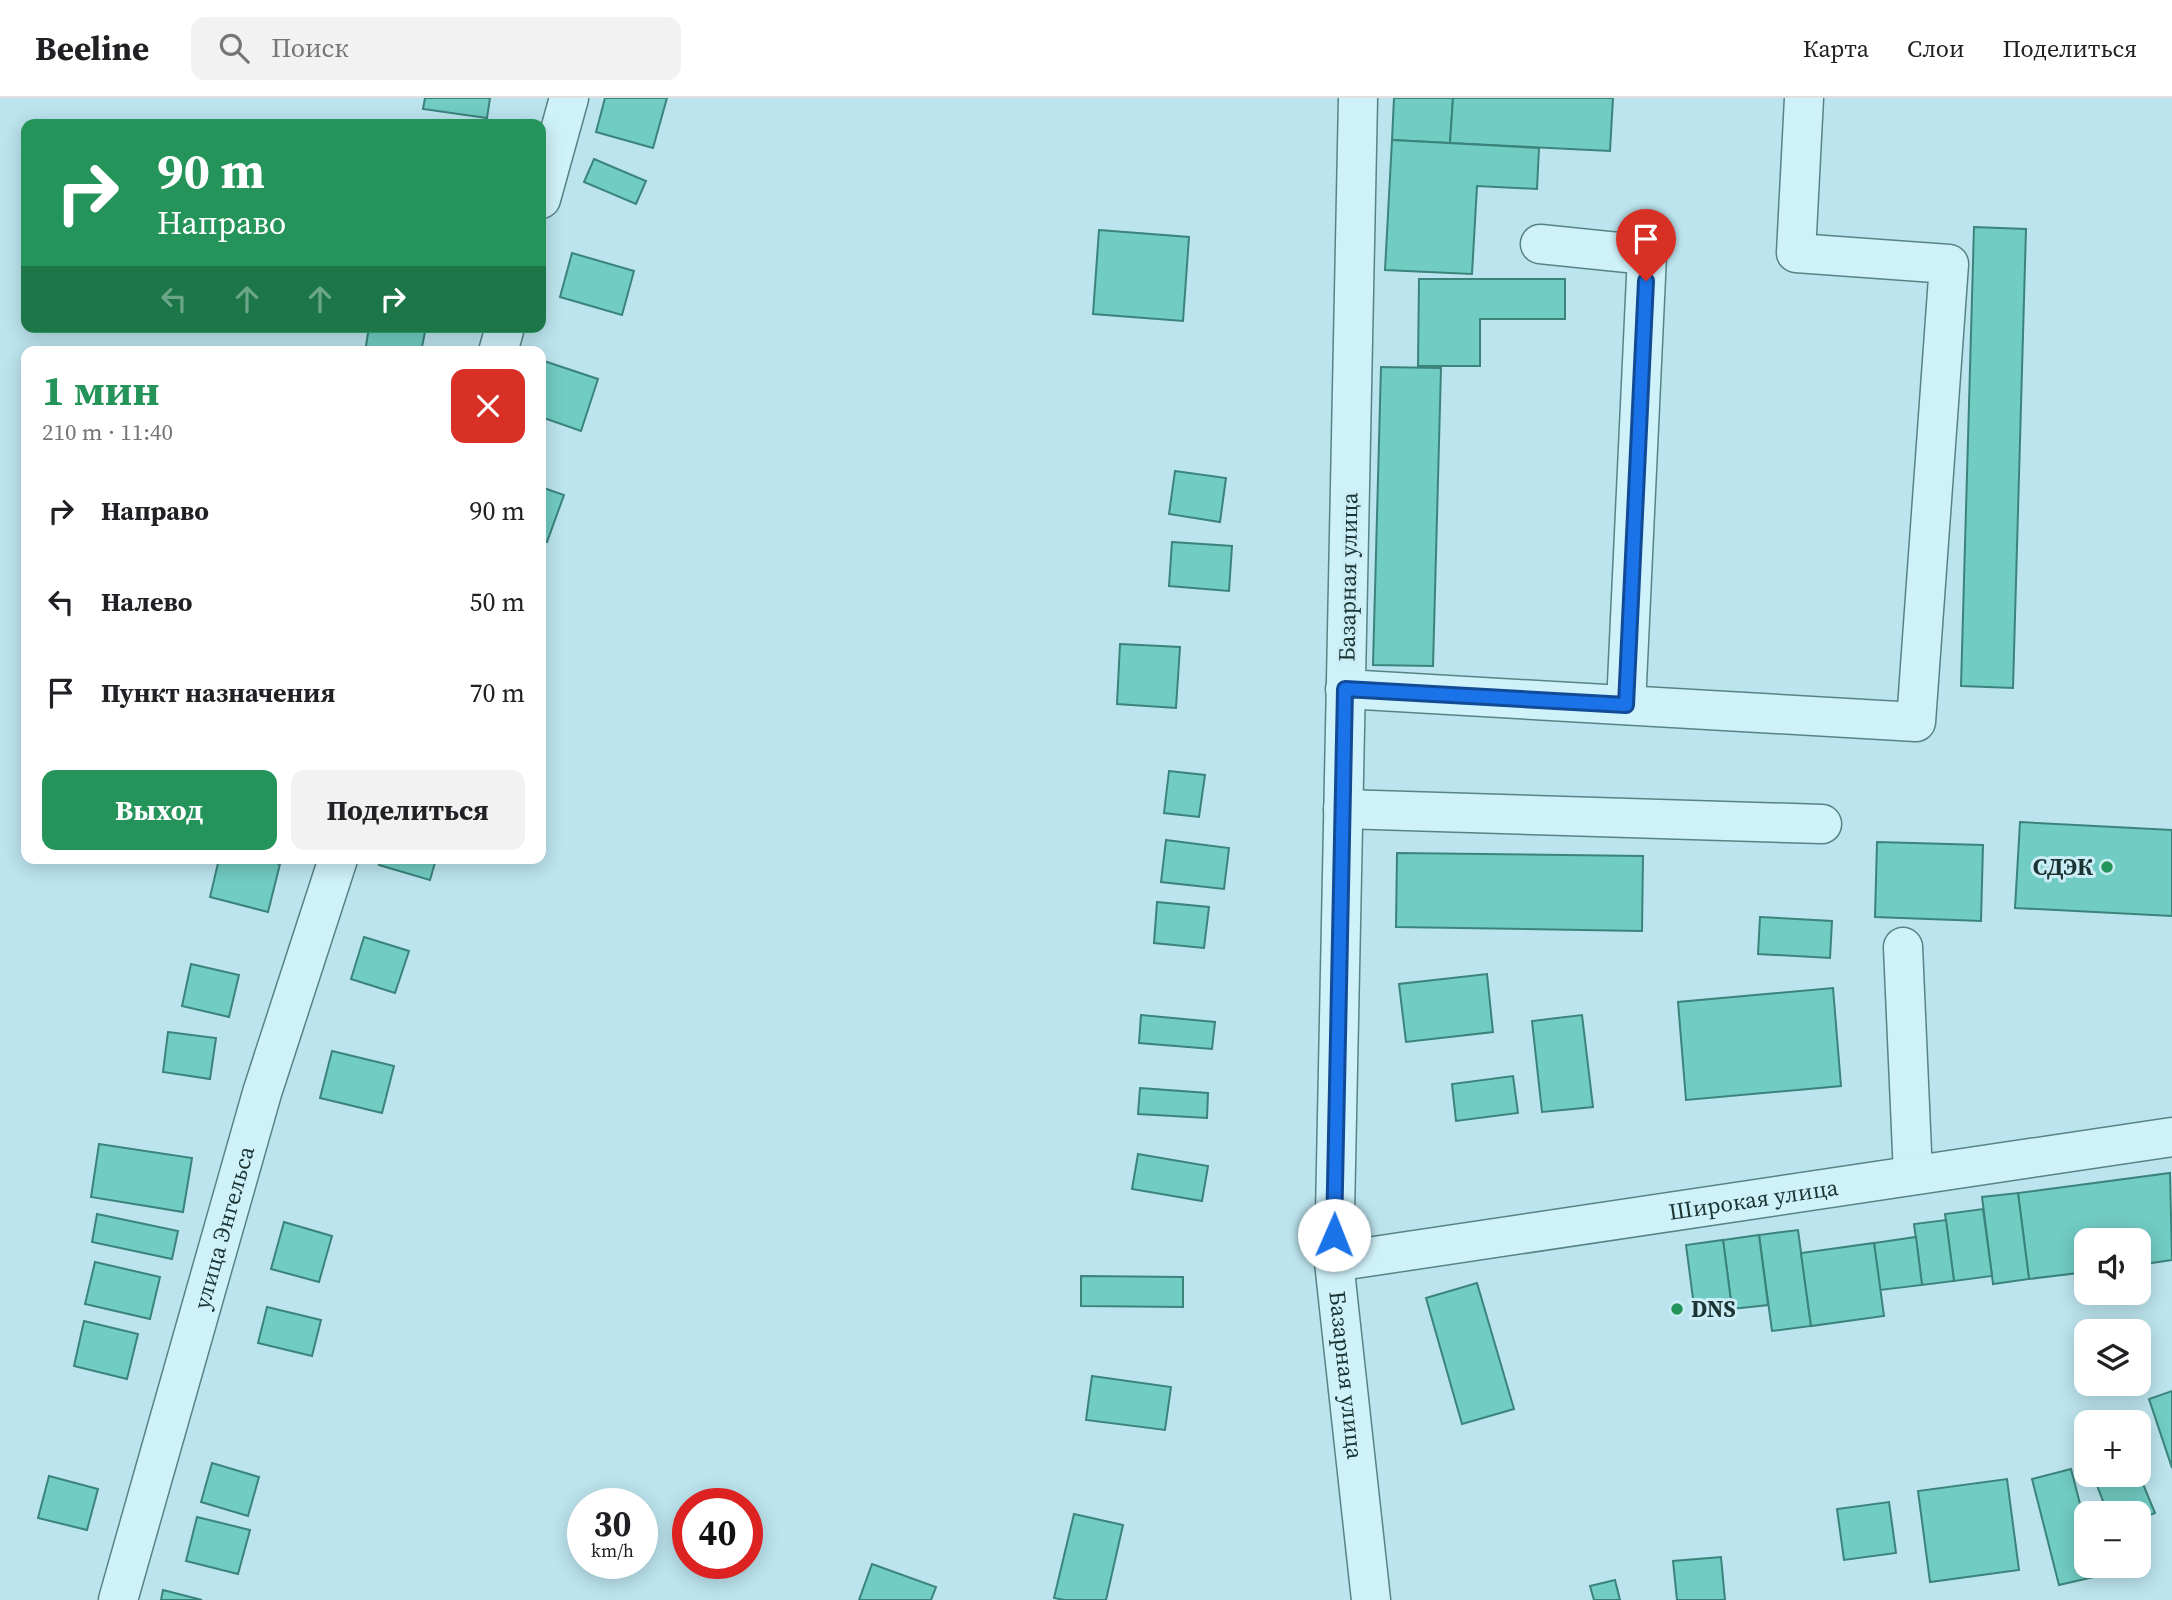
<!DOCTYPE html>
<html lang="ru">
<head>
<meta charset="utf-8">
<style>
  :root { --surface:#fff; --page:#f2f2f2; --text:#202124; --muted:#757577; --line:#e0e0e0; --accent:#25945a }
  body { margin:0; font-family:"Source Serif 4",serif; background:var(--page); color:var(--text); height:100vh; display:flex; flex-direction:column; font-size:26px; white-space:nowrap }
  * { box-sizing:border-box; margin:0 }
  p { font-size:23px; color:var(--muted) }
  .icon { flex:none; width:38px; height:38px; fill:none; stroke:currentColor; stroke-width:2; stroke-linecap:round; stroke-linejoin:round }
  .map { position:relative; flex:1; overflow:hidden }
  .sheet { position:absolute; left:21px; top:248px; width:525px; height:518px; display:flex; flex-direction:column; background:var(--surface); border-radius:14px; box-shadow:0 4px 18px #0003 }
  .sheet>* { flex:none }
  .hud { position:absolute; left:21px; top:21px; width:525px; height:214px; border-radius:14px; box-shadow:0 4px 18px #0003; background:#25945a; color:#fff; overflow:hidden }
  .fabs { position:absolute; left:2074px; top:1130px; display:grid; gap:14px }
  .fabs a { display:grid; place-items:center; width:77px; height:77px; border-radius:14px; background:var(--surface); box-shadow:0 4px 18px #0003; font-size:35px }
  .speed { position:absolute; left:567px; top:1390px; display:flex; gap:14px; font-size:35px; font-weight:700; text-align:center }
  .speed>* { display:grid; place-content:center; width:91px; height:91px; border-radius:50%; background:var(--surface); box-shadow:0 4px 18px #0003; line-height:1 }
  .speed small { font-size:18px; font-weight:400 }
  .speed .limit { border:10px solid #d22; background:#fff; color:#111 }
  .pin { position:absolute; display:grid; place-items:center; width:60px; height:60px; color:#fff; margin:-72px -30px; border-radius:50% 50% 50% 0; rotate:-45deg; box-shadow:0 0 7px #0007 }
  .pin .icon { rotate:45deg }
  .me { position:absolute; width:77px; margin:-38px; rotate:1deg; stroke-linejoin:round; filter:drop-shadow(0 0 5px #0008) }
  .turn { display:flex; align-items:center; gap:24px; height:147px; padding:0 21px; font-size:32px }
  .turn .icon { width:91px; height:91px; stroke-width:2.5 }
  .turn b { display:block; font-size:49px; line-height:60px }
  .lanes { display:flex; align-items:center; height:66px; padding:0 21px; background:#0003; justify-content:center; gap:35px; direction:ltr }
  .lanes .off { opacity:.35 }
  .round { display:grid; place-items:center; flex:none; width:74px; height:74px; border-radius:14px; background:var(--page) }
  .summary { display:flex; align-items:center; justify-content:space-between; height:119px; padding:0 21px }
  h1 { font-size:42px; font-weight:700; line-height:52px; color:var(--accent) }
  .button { display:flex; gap:14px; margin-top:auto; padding:14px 21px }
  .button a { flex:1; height:80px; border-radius:14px; background:var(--accent); color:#fff; font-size:28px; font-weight:700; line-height:80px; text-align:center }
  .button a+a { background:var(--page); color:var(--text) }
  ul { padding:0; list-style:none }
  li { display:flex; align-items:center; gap:21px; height:91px; padding:0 21px }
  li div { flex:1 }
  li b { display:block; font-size:26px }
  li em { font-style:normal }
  header { display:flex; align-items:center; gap:42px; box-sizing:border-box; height:98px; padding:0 35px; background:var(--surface); border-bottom:2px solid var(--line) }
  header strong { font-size:33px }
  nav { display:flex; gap:38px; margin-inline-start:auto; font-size:24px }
  .search { width:490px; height:63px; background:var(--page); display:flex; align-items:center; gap:18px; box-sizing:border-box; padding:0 24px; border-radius:14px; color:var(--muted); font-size:26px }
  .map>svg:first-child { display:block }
  .building { fill:#71ccc4; stroke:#3b847c; stroke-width:2 }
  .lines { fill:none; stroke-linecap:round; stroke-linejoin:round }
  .minor-casing { stroke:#568485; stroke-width:41 }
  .minor { stroke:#cff1f9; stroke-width:38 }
  .route-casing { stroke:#114b97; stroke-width:18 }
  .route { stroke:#1a73e8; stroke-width:12 }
  .poi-dot { fill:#25945a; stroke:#cbedf5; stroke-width:2.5 }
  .labels { text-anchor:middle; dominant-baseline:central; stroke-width:6; stroke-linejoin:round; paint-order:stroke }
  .street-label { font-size:23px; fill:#1b3433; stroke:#cbedf5 }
  .poi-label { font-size:23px; font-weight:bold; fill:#1b3433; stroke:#cbedf5; text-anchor:end }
</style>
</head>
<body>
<header>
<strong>Beeline</strong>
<div class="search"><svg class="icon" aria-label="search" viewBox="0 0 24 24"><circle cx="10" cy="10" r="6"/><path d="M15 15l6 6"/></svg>Поиск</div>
<nav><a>Карта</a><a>Слои</a><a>Поделиться</a></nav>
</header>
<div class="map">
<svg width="2172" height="1502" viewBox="0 0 2172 1502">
  <rect width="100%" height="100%" fill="#bce4ee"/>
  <g class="building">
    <path d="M425 0H490L487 20 423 11Z"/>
    <path d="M605 0H667L653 50 596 34Z"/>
    <path d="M1394 0H1453L1450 45 1392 42Z"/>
    <path d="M1453 0H1613L1610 53 1450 45Z"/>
    <path d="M1392 42 1539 50 1537 91 1477 88 1472 176 1385 172Z"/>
    <path d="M594 61 646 83 636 106 584 84Z"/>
    <path d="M1974 129 2026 131 2013 590 1961 588Z"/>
    <path d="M1099 132 1189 139 1183 223 1093 216Z"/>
    <path d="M572 155 634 173 622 217 560 199Z"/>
    <path d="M1419 181H1565V221H1480V268H1418Z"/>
    <path d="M369 229H396L425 234 421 254H365Z"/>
    <path d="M541 262 598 281 581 333 541 319Z"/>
    <path d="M1381 269 1441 270 1433 568 1373 567Z"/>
    <path d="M1175 373 1226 380 1220 424 1169 416Z"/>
    <path d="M541 389 564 397 547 444 541 442Z"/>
    <path d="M1172 444 1232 448 1229 493 1169 488Z"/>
    <path d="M1120 546 1180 549 1176 610 1117 606Z"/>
    <path d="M1169 673 1205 677 1199 719 1164 715Z"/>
    <path d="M2020 724 2172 732V818L2015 810Z"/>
    <path d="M1166 742 1229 750 1224 791 1161 784Z"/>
    <path d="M1877 744 1983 747 1981 823 1875 819Z"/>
    <path d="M1397 755 1643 758 1642 833 1396 829Z"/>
    <path d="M219 761H261L280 766 268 814 210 799Z"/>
    <path d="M381 761H436L430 782 379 767Z"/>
    <path d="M1157 804 1209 809 1204 850 1154 845Z"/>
    <path d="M1760 819 1832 823 1830 860 1758 856Z"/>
    <path d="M364 839 409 853 395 895 351 881Z"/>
    <path d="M191 866 239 877 229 919 182 908Z"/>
    <path d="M1487 876 1493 934 1406 944 1399 886Z"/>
    <path d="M1833 890 1841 988 1686 1002 1678 904Z"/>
    <path d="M1141 917 1215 924 1212 951 1139 945Z"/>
    <path d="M1582 917 1593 1009 1542 1014 1532 923Z"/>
    <path d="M168 934 216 940 210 981 163 974Z"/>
    <path d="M332 953 394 968 382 1015 320 1000Z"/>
    <path d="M1513 978 1518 1015 1456 1023 1452 986Z"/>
    <path d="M1140 990 1208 995 1207 1020 1138 1016Z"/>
    <path d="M99 1046 192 1060 183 1114 91 1099Z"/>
    <path d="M1138 1056 1208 1068 1202 1103 1132 1091Z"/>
    <path d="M2170 1075 2172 1162 2138 1167V1143H2086V1174L2029 1181 2018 1095Z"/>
    <path d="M2018 1095 2029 1181 1993 1186 1982 1099Z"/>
    <path d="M1983 1111 1992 1178 1954 1183 1945 1116Z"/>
    <path d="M97 1116 178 1133 172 1161 92 1144Z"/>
    <path d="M1946 1122 1954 1183 1922 1187 1914 1126Z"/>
    <path d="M284 1124 332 1138 319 1184 271 1171Z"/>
    <path d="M1798 1132 1811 1228 1772 1233 1759 1137Z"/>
    <path d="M1759 1137 1768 1207 1732 1211 1723 1142Z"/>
    <path d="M1916 1139 1922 1187 1880 1192 1874 1145Z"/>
    <path d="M1723 1142 1732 1211 1695 1216 1686 1147Z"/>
    <path d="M1874 1145 1884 1218 1811 1228 1801 1155Z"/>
    <path d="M95 1164 160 1179 150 1221 85 1206Z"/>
    <path d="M1081 1178 1183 1179V1209L1081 1208Z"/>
    <path d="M1477 1185 1514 1311 1462 1326 1426 1200Z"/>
    <path d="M267 1209 321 1222 312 1258 258 1245Z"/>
    <path d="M84 1223 138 1236 127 1281 74 1268Z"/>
    <path d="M1092 1278 1171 1289 1165 1332 1086 1322Z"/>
    <path d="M2172 1293V1370L2149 1301Z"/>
    <path d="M212 1365 259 1379 248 1418 201 1404Z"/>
    <path d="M2071 1371 2086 1429V1468H2096L2098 1478 2059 1487 2032 1381Z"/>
    <path d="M2138 1374 2155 1415 2138 1422V1416H2108L2093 1377H2138Z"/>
    <path d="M49 1378 98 1391 87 1432 38 1420Z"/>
    <path d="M2007 1381 2019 1472 1930 1484 1918 1393Z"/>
    <path d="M1889 1404 1896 1455 1844 1462 1837 1411Z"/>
    <path d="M1074 1416 1123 1427 1106 1502H1064L1054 1500Z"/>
    <path d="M197 1419 250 1432 238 1476 186 1463Z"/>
    <path d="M1721 1459 1725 1502H1677L1673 1463Z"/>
    <path d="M872 1466 936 1489 931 1502H859Z"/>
    <path d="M1615 1482 1620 1502H1594L1590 1488Z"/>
    <path d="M163 1492 202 1502H161Z"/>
  </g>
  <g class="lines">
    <defs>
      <g id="minor">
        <path id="s1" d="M1358 0 1334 1164 1371 1502"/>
        <path d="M541 101 569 0"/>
        <path d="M1540 146 1647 157 1626 607"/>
        <path d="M498 254 505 229"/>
        <path d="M1345 591 1916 624 1949 166 1796 155 1804 0"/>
        <path d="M1343 711 1822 726"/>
        <path d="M1903 849 1913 1077"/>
        <path id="s2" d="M1334 1164 2172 1039"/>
        <path id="s3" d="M118 1502 262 995 338 761"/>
      </g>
    </defs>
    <use href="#minor" class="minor-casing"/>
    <use href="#minor" class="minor"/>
  </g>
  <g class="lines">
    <defs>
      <path id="route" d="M1334 1137 1345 591 1626 607 1646 183"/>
    </defs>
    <use href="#route" class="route-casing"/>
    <use href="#route" class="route"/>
  </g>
  <g class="poi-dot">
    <circle cx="2107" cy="769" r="7"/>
    <circle cx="1677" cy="1211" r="7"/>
  </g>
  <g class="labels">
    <g class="street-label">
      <text transform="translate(1348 479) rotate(-89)">Базарная улица</text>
      <text stroke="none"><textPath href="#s2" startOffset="424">Широкая улица</textPath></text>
      <text stroke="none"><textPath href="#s3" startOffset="387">улица Энгельса</textPath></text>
      <text stroke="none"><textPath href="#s1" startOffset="1278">Базарная улица</textPath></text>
    </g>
    <g class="poi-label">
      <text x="2093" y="769">СДЭК</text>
      <text x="1691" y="1211" text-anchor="start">DNS</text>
    </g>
  </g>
</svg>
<div class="fabs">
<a><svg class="icon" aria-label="sound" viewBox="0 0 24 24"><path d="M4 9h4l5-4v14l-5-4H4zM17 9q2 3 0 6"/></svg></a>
<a><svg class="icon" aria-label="layers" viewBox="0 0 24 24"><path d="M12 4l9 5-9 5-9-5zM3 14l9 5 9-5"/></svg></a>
<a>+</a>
<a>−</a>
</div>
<div class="speed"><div>30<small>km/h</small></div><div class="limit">40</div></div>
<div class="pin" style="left:1646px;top:183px;background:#d93025"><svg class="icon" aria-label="arrive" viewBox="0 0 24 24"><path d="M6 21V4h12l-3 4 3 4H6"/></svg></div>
<svg class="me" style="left:1334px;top:1137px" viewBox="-20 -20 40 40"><circle r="19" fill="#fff"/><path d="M0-13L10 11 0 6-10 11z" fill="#1a73e8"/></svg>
<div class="hud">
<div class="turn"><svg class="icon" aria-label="right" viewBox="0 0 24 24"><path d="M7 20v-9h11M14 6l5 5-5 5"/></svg><div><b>90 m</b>Направо</div></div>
<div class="lanes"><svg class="icon off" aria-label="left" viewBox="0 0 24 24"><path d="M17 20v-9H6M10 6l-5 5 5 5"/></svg><svg class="icon off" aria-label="ahead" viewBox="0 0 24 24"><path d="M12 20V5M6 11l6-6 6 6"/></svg><svg class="icon off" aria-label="ahead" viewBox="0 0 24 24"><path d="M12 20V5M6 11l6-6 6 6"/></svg><svg class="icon" aria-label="right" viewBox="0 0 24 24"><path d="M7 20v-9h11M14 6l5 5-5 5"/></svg></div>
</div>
<section class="sheet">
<div class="summary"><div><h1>1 мин</h1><p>210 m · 11:40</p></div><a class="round" style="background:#d93025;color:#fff"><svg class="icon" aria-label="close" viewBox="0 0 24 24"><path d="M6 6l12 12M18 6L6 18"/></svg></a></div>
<ul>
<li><svg class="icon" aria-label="right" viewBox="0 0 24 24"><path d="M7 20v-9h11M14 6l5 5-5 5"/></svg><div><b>Направо</b></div><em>90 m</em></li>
<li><svg class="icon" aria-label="left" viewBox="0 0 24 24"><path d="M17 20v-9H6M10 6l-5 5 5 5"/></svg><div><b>Налево</b></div><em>50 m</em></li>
<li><svg class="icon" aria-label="arrive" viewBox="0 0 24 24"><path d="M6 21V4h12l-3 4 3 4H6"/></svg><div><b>Пункт назначения</b></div><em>70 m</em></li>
</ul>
<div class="button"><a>Выход</a><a>Поделиться</a></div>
</section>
</div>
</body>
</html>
